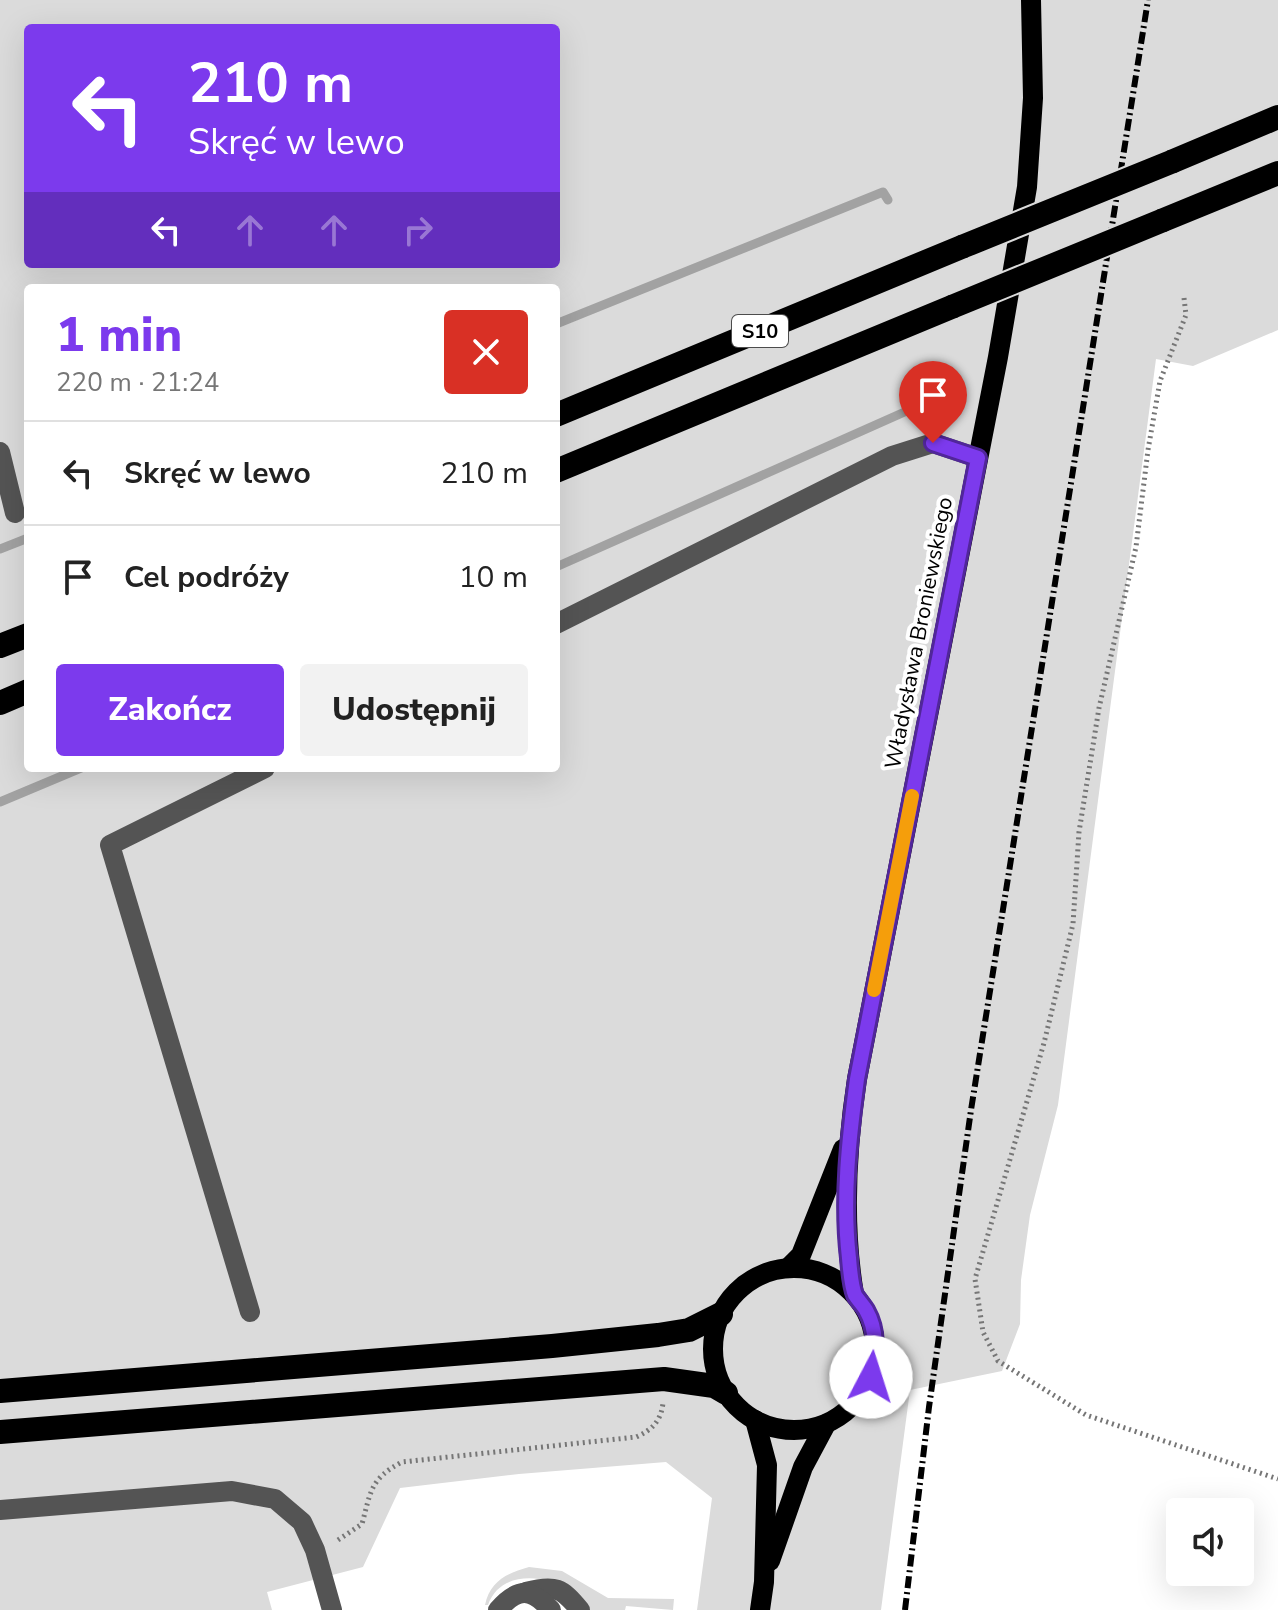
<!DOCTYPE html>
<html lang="pl">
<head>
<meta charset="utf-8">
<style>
  :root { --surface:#fff; --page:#f2f2f2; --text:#222; --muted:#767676; --line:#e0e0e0; --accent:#7c3aed }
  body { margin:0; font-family:"Nunito Sans",sans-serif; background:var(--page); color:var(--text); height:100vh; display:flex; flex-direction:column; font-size:30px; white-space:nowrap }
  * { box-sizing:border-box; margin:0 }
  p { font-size:26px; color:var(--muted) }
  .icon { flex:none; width:44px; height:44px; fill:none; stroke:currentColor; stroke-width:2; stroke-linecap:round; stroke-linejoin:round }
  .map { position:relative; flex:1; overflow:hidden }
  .panel { position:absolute; left:24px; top:284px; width:536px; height:488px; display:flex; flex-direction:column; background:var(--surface); border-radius:8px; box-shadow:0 8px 32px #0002 }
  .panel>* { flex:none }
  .top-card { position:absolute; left:24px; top:24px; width:536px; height:244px; border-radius:8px; box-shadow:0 8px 32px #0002; background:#7c3aed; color:#fff; overflow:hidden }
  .fabs { position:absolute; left:1166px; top:1498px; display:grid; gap:16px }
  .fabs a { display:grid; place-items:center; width:88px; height:88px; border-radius:8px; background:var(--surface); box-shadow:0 8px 32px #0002; font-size:40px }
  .pin { position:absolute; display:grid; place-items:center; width:68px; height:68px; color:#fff; margin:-82px -34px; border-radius:50% 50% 50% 0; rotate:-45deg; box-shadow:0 0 8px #0007 }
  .pin .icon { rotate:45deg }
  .me { position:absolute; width:88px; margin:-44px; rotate:5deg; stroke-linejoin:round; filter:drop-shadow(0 0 6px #0008) }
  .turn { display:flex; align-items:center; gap:28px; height:168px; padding:0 32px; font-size:36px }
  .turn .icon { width:104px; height:104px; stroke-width:2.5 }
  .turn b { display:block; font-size:56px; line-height:68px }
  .lanes { display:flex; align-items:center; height:76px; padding:0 32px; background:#0003; justify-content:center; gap:40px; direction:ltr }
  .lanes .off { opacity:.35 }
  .round { display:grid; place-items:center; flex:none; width:84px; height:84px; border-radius:8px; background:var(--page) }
  .head { display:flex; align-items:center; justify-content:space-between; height:136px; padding:0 32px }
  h1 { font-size:48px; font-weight:800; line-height:60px; color:var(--accent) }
  .cta { display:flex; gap:16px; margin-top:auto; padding:16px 32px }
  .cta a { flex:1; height:92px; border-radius:8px; background:var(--accent); color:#fff; font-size:32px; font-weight:800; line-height:92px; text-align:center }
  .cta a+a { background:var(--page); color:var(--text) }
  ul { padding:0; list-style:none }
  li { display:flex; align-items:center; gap:24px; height:104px; padding:0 32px; border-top:2px solid var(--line) }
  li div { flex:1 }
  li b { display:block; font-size:30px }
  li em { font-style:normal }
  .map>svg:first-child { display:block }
  .green { fill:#dbdbdb; fill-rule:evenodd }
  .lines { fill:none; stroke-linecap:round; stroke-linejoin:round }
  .stream { stroke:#a2a2a2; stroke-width:9 }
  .major-casing { stroke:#dbdbdb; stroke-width:24 }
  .highway-casing { stroke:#dbdbdb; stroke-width:28 }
  .path { stroke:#767676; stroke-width:5; stroke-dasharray:2 4; stroke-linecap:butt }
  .minor { stroke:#545454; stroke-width:20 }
  .major { stroke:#000; stroke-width:20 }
  .highway { stroke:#000; stroke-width:24 }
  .rail { stroke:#000; stroke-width:6; stroke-dasharray:12 4 2 4; stroke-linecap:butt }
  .highway-bridge-casing { stroke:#dbdbdb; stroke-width:28; stroke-linecap:butt }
  .highway-bridge { stroke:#000; stroke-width:24 }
  .route-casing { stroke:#51269a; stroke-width:20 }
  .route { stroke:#7c3aed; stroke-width:14 }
  .slow { stroke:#f59e0b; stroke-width:14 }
  .labels { text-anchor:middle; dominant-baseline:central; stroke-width:8; stroke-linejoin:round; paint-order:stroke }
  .shield { fill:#fff; stroke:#4c4c4c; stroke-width:2 }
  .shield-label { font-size:20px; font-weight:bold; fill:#000 }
  .street-label { font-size:22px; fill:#000; stroke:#fff }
</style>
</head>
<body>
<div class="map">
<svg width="1278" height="1610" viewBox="0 0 1278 1610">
  <rect width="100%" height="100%" fill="#fff"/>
  <g class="green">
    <path d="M0 0H1278V330L1193 366 1156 359 1058 1105 1030 1215 1021 1280 1020 1324 1002 1371 910 1390 881 1610H697L712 1498 666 1462 519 1474 400 1488 363 1567 267 1592 272 1610H0ZM28 28H556V264H28ZM28 288H556V768H28Z"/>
    <path d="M529 1567 562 1571 608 1598 674 1599 673 1610 626 1606 625 1610H590C584 1604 579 1596 572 1591 545 1574 500 1570 488 1605H485C490 1581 507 1573 529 1567Z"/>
  </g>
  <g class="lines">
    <g class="stream">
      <path d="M556 324 883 192 888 200"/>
      <path d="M0 549 28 538"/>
      <path d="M556 567 909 410 906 397"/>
      <path d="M0 802 81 768"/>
    </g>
    <defs>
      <g id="major">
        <circle cx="794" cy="1349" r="81"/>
        <path d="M788 1268 801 1255 843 1149"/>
        <path d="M854 1294C842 1222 846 1151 857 1079L998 357 1027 187 1033 98 1031 0"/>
        <path d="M755 1420 767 1465 764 1582 760 1610"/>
        <path d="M770 1561 803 1467 826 1424"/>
      </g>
      <g id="highway">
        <path d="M1171 162 1278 117"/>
        <path d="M1161 221 1278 173"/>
        <path d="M556 415 964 246"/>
        <path d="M556 471 954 306"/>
        <path d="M0 646 28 635"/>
        <path d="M0 703 28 691"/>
        <path d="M0 1391 552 1346 658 1335 689 1330 721 1314"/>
        <path d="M0 1432 664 1379 714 1386 726 1393"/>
      </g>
    </defs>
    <use href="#major" class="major-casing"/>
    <use href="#highway" class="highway-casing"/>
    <g class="path">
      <path d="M1184 298 1186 315 1160 381 1148 450 1136 547 1099 708 1079 832 1073 924 1044 1043 975 1279 983 1332 998 1361 1086 1415 1278 1479"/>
      <path d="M338 1540 362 1524C371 1491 370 1479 402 1462L636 1437C652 1430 661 1421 663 1403"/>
    </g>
    <g class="minor">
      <path d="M0 452 15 513"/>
      <path d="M556 624 892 456 933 443 978 458"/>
      <path d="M250 1312 110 845 265 768"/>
      <path d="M0 1510 232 1491 275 1499 302 1522 315 1550 332 1610"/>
      <path d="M526 1592C555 1584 562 1588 580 1610"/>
      <path d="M498 1610C518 1587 531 1588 551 1610"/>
    </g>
    <use href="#major" class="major"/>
    <use href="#highway" class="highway"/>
    <path class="rail" d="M905 1610 929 1407 971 1110 1148 0"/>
    <defs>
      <g id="highway-bridge">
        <path d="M964 246 1171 162"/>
        <path d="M954 306 1161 221"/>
      </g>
    </defs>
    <use href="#highway-bridge" class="highway-bridge-casing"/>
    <use href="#highway-bridge" class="highway-bridge"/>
  </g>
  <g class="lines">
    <defs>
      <path id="route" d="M871 1377C876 1354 878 1331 866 1310 863 1305 858 1300 855 1295 851 1285 850 1269 849 1258 842 1199 849 1138 857 1079L978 458 933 443"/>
    </defs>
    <use href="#route" class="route-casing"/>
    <use href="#route" class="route"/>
    <path class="slow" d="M874 990 912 796"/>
  </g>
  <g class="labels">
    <rect class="shield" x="732" y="315" width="56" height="32" rx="6"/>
    <g class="shield-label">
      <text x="760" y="331">S10</text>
    </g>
    <g class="street-label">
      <text transform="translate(919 633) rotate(-79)">Władysława Broniewskiego</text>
    </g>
  </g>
</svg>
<div class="fabs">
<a><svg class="icon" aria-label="sound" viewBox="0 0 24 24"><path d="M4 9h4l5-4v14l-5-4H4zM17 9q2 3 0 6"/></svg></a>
</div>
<div class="pin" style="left:933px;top:443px;background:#d93025"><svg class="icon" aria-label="arrive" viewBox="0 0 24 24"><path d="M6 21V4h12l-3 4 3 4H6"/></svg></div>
<svg class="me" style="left:871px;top:1377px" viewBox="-20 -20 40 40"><circle r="19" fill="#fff"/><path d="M0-13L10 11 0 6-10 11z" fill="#7c3aed"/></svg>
<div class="top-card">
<div class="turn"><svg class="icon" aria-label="left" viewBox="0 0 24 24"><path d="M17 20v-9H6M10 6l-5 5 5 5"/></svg><div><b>210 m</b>Skręć w lewo</div></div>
<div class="lanes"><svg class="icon" aria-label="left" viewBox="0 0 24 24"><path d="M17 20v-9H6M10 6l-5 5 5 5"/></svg><svg class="icon off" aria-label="ahead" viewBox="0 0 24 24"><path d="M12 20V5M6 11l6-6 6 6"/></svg><svg class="icon off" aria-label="ahead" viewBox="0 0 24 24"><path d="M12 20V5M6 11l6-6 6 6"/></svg><svg class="icon off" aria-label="right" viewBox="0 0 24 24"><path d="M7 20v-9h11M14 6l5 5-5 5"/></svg></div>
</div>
<section class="panel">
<div class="head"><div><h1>1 min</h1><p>220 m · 21:24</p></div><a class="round" style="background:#d93025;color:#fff"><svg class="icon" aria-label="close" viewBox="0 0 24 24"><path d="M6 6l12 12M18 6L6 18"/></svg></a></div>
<ul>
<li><svg class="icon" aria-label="left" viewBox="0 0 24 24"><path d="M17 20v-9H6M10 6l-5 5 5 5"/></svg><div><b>Skręć w lewo</b></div><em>210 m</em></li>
<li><svg class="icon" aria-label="arrive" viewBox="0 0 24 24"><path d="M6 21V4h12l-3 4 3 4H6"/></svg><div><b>Cel podróży</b></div><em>10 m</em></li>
</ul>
<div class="cta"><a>Zakończ</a><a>Udostępnij</a></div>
</section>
</div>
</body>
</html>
